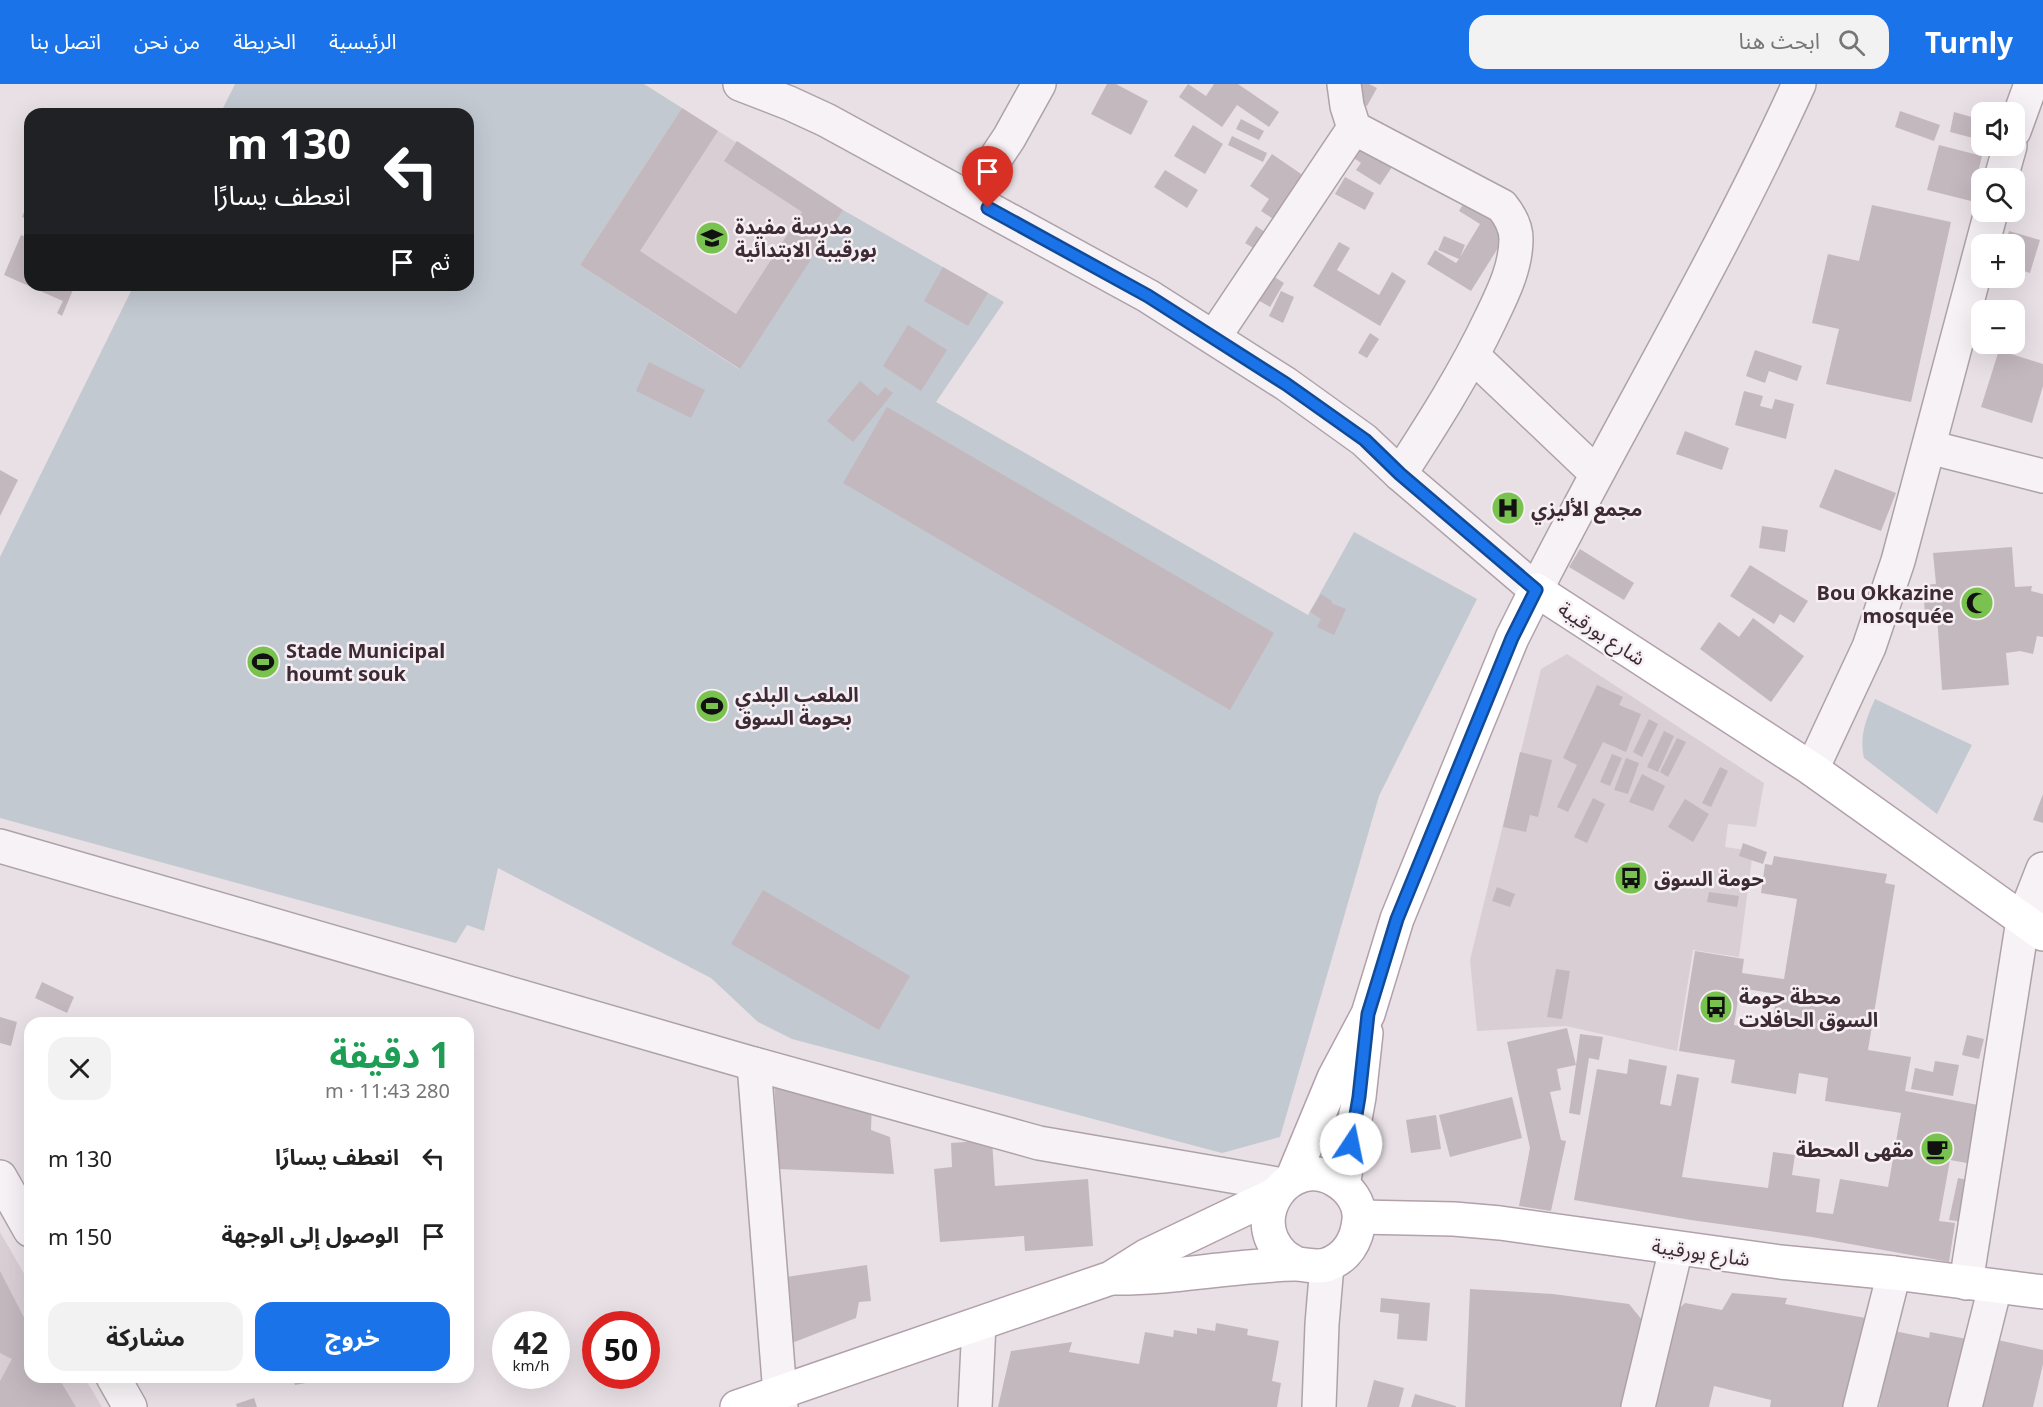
<!DOCTYPE html>
<html lang="ar">
<head>
<meta charset="utf-8">
<style>
  :root { --surface:#fff; --page:#f2f2f2; --text:#222; --muted:#767676; --accent:#1a73e8 }
  body { margin:0; font-family:"Noto Sans","Noto Sans Arabic",sans-serif; background:var(--page); color:var(--text); direction:rtl; height:100vh; display:flex; flex-direction:column; font-size:22px; white-space:nowrap }
  * { box-sizing:border-box; margin:0 }
  p { font-size:20px; color:var(--muted) }
  .icon { flex:none; width:33px; height:33px; fill:none; stroke:currentColor; stroke-width:2; stroke-linecap:round; stroke-linejoin:round }
  .map { position:relative; flex:1; overflow:hidden; direction:ltr }
  .details { position:absolute; left:24px; top:933px; width:450px; height:366px; display:flex; flex-direction:column; background:var(--surface); border-radius:18px; box-shadow:0 6px 24px #0002; direction:rtl }
  .details>* { flex:none }
  .guide { position:absolute; left:24px; top:24px; width:450px; height:183px; border-radius:18px; box-shadow:0 6px 24px #0002; direction:rtl; background:#202124; color:#fff; overflow:hidden }
  .fabs { position:absolute; left:1971px; top:18px; display:grid; gap:12px }
  .fabs a { display:grid; place-items:center; width:54px; height:54px; border-radius:12px; background:var(--surface); box-shadow:0 6px 24px #0002; font-size:30px }
  .speed { position:absolute; left:492px; top:1227px; display:flex; gap:12px; font-size:30px; font-weight:700; text-align:center }
  .speed>* { display:grid; place-content:center; width:78px; height:78px; border-radius:50%; background:var(--surface); box-shadow:0 6px 24px #0002; line-height:1 }
  .speed small { font-size:15px; font-weight:400 }
  .speed .limit { border:9px solid #d22; background:#fff; color:#111 }
  .pin { position:absolute; display:grid; place-items:center; width:51px; height:51px; color:#fff; margin:-62px -26px; border-radius:50% 50% 50% 0; rotate:-45deg; box-shadow:0 0 6px #0007 }
  .pin .icon { rotate:45deg }
  .me { position:absolute; width:66px; margin:-33px; rotate:11deg; stroke-linejoin:round; filter:drop-shadow(0 0 4px #0008) }
  .turn { display:flex; align-items:center; gap:21px; height:126px; padding:0 24px; font-size:27px }
  .turn .icon { width:78px; height:78px; stroke-width:2.5 }
  .turn b { display:block; font-size:42px; line-height:51px }
  .then { display:flex; align-items:center; height:57px; padding:0 24px; background:#0003; gap:12px; font-size:22px }
  .round { display:grid; place-items:center; flex:none; width:63px; height:63px; border-radius:18px; background:var(--page) }
  .headline { display:flex; align-items:center; justify-content:space-between; height:102px; padding:0 24px }
  h1 { font-size:36px; font-weight:700; line-height:45px; color:#1e9e55 }
  .cta { display:flex; gap:12px; margin-top:auto; padding:12px 24px }
  .cta a { flex:1; height:69px; border-radius:18px; background:var(--accent); color:#fff; font-size:24px; font-weight:700; line-height:69px; text-align:center }
  .cta a+a { background:var(--page); color:var(--text) }
  ul { padding:0; list-style:none }
  li { display:flex; align-items:center; gap:18px; height:78px; padding:0 24px }
  li div { flex:1 }
  li b { display:block; font-size:22px }
  li em { font-style:normal }
  header { display:flex; align-items:center; gap:36px; box-sizing:border-box; height:84px; padding:0 30px; background:var(--accent); color:#fff }
  header strong { font-size:28px }
  nav { display:flex; gap:33px; margin-inline-start:auto; font-size:21px }
  .search { width:420px; height:54px; background:var(--page); display:flex; align-items:center; gap:15px; box-sizing:border-box; padding:0 21px; border-radius:18px; color:var(--muted); font-size:22px }
  .map>svg:first-child { display:block }
  .built { fill:#d9ced4 }
  .green { fill:#c2c9d1 }
  .building { fill:#c4b8bf; fill-rule:evenodd }
  .lines { fill:none; stroke-linecap:round; stroke-linejoin:round }
  .minor-casing { stroke:#aea2a9; stroke-width:36 }
  .major-casing { stroke:#b2a0ab; stroke-width:36 }
  .minor { stroke:#f6f2f5; stroke-width:33 }
  .major { stroke:#fff; stroke-width:33 }
  .route-casing { stroke:#114b97; stroke-width:15 }
  .route { stroke:#1a73e8; stroke-width:10 }
  .labels { text-anchor:middle; dominant-baseline:central; stroke-width:5; stroke-linejoin:round; paint-order:stroke }
  .poi-label { font-size:20px; font-weight:bold; fill:#3d2a35; stroke:#f5eff3; text-anchor:start }
  .street-label { font-size:20px; fill:#3d2a35; stroke:#f5eff3 }
</style>
</head>
<body>
<header>
<strong>Turnly</strong>
<div class="search"><svg class="icon" aria-label="search" viewBox="0 0 24 24"><circle cx="10" cy="10" r="6"/><path d="M15 15l6 6"/></svg>ابحث هنا</div>
<nav><a>الرئيسية</a><a>الخريطة</a><a>من نحن</a><a>اتصل بنا</a></nav>
</header>
<div class="map">
<svg width="2043" height="1323" viewBox="0 0 2043 1323">
  <rect width="100%" height="100%" fill="#e8e0e5"/>
  <g class="built">
    <path d="M682 24 843 126 740 285 580 181Z"/>
    <path d="M1567 570 1764 699 1756 743 1728 740 1725 763 1753 767 1739 873 1693 866 1677 967 1566 942 1477 947 1470 876 1541 585Z"/>
    <path d="M0 1148 30 1200V1293H84L102 1323H0Z"/>
  </g>
  <g class="green">
    <path d="M235 0H644L682 24 580 181 739 285 843 126 1004 218 936 318 1308 531 1354 448 1477 515 1379 712 1280 1053 1222 1069 792 955 758 938 711 894 498 784 484 847 467 841 456 859 0 734V473L134 201H468V30H220Z"/>
    <path d="M1875 615 1972 661 1937 730 1864 674C1859 652 1866 635 1875 615Z"/>
  </g>
  <g class="building">
    <path d="M1107 0H1116L1148 17 1131 51 1091 30Z"/>
    <path d="M1188 0 1206 12 1214 0H1238L1279 28 1269 43 1237 21 1222 43 1179 13Z"/>
    <path d="M1360 0H1369L1377 4 1367 22 1352 14Z"/>
    <path d="M682 24 718 47 640 167 736 230 802 128 724 77 737 57 843 126 740 285 580 181Z"/>
    <path d="M1900 27 1940 41 1934 57 1895 43Z"/>
    <path d="M1954 28 1982 36 1977 55 1950 48Z"/>
    <path d="M1241 35 1264 47 1259 56 1236 45Z"/>
    <path d="M1193 41 1223 60 1205 90 1174 72Z"/>
    <path d="M1367 49 1394 80 1380 101 1356 86 1361 79 1351 72Z"/>
    <path d="M1232 52 1267 69 1263 78 1228 61Z"/>
    <path d="M1939 61 1982 72 1971 117 1927 106Z"/>
    <path d="M1272 70 1304 92 1275 136 1261 127 1269 115 1250 102Z"/>
    <path d="M1165 86 1198 106 1187 124 1154 103Z"/>
    <path d="M1345 93 1374 109 1365 126 1335 110Z"/>
    <path d="M1468 112 1513 140 1471 207 1427 180 1435 166 1456 179 1459 175 1438 166 1444 152 1465 161 1460 173 1480 140 1459 127Z"/>
    <path d="M30 113V136L22 133Z"/>
    <path d="M1872 121 1951 138 1911 318 1826 300 1839 245 1812 239 1828 170 1859 177Z"/>
    <path d="M1256 142 1268 150 1258 167 1245 159Z"/>
    <path d="M2009 147 2040 156 2030 189 2014 184V160H2005Z"/>
    <path d="M21 151 30 155V201H75L62 232 57 229 63 217 4 191Z"/>
    <path d="M1339 158 1350 164 1337 186 1379 211 1392 188 1406 197 1380 242 1313 202Z"/>
    <path d="M943 183 988 209 968 242 924 217Z"/>
    <path d="M1273 192 1284 199 1270 223 1258 216Z"/>
    <path d="M1281 207 1294 213 1283 239 1269 232Z"/>
    <path d="M908 241 947 266 921 307 883 282Z"/>
    <path d="M1370 249 1379 255 1367 274 1358 269Z"/>
    <path d="M1755 266 1802 282 1797 297 1769 287 1765 299 1746 292Z"/>
    <path d="M1999 266 2043 280V302L2032 339 1981 323Z"/>
    <path d="M649 278 705 306 691 334 636 307Z"/>
    <path d="M860 297 878 312 885 303 893 309 853 358 827 337Z"/>
    <path d="M1744 307 1763 312 1760 322 1772 325 1775 315 1794 320 1786 355 1735 341Z"/>
    <path d="M887 323 1274 549 1230 626 843 399Z"/>
    <path d="M1685 347 1729 364 1722 386 1676 370Z"/>
    <path d="M1835 385 1896 409 1881 447 1819 423Z"/>
    <path d="M0 386 18 396 0 432Z"/>
    <path d="M1762 442 1788 446 1785 468 1759 464Z"/>
    <path d="M2012 463 2015 503 2032 502 2031 507 2043 510V553L2037 552 2033 570 2020 567 2006 569 2009 601 1942 606 1937 531H1925L1923 501 1936 500 1933 469Z"/>
    <path d="M1580 465 1634 499 1624 516 1569 483Z"/>
    <path d="M1750 481 1808 517 1794 539 1780 530 1774 540 1730 512Z"/>
    <path d="M1321 510 1332 517 1331 519 1346 525 1334 551 1317 543 1321 535 1310 528Z"/>
    <path d="M1753 534 1804 572 1771 618 1700 565 1719 538 1739 553Z"/>
    <path d="M1597 601 1623 613 1619 621 1641 630 1626 668 1603 658 1568 728 1557 723 1577 681 1563 674Z"/>
    <path d="M1649 635 1658 640 1642 673 1633 668Z"/>
    <path d="M1664 647 1674 652 1658 688 1647 683Z"/>
    <path d="M1677 654 1686 658 1668 693 1660 688Z"/>
    <path d="M1520 668 1552 676 1538 733 1530 731 1526 748 1503 743Z"/>
    <path d="M1612 670 1622 674 1610 702 1600 698Z"/>
    <path d="M1626 674 1639 679 1628 710 1614 706Z"/>
    <path d="M1720 683 1728 687 1711 723 1702 719Z"/>
    <path d="M1642 690 1665 702 1653 727 1629 718Z"/>
    <path d="M2043 710V739L2033 736Z"/>
    <path d="M1593 714 1605 720 1587 759 1574 753Z"/>
    <path d="M1685 715 1709 730 1693 758 1668 743Z"/>
    <path d="M1743 759 1767 768 1763 780 1739 772Z"/>
    <path d="M1774 772 1887 790 1885 799 1895 801 1868 966 1911 973 1905 1007 1978 1021 1967 1079 1950 1076 1939 1137 1955 1139 1949 1178 1812 1153 1691 1136 1574 1116 1597 985 1627 990 1629 975 1667 982 1660 1020 1671 1022 1677 990 1699 994 1682 1093 1768 1104 1773 1068 1795 1071 1792 1091 1820 1095 1816 1128 1833 1130 1840 1095 1888 1103 1901 1029 1825 1017 1828 994 1799 989 1796 1010 1731 999 1735 976 1679 967 1695 867 1744 875 1742 889 1784 895 1797 815 1761 809 1765 780 1772 781ZM1740 904 1777 910 1771 947 1734 941Z"/>
    <path d="M1497 803 1515 810 1510 823 1492 817Z"/>
    <path d="M763 806 910 892 879 946 731 860Z"/>
    <path d="M1709 808 1739 812 1737 823 1707 818Z"/>
    <path d="M1556 885 1570 887 1562 935 1547 933Z"/>
    <path d="M42 898 74 913 67 929 35 914Z"/>
    <path d="M0 933 17 938 11 962 0 959Z"/>
    <path d="M1567 944 1576 981 1580 950 1603 953 1599 976 1589 974 1580 1031 1569 1029 1576 981 1557 985 1561 1006 1550 1008 1561 1056 1566 1057 1551 1127 1519 1122 1530 1064 1507 958Z"/>
    <path d="M1967 951 1984 955 1979 975 1962 971Z"/>
    <path d="M1935 977 1959 981 1953 1012 1911 1005 1915 984 1933 988Z"/>
    <path d="M774 990 872 1016 871 1046 890 1053 894 1090 778 1085Z"/>
    <path d="M1512 1013 1522 1054 1450 1073 1439 1031Z"/>
    <path d="M1436 1031 1441 1065 1411 1069 1406 1036Z"/>
    <path d="M992 1056 995 1102 1088 1095 1093 1162 1025 1167 1024 1152 940 1158 934 1085 952 1083 951 1059Z"/>
    <path d="M1958 1094 1972 1097 1964 1138 1949 1136Z"/>
    <path d="M867 1181 871 1217 859 1218 856 1234 792 1259 786 1193Z"/>
    <path d="M0 1187 30 1245V1293H58L76 1323H0V1297L12 1275 0 1269Z"/>
    <path d="M1470 1205 1553 1210 1629 1220 1643 1237 1626 1323H1465Z"/>
    <path d="M1732 1209 1787 1214 1785 1220 1866 1234 1850 1323H1770L1771 1316 1714 1302 1709 1323H1651L1668 1234 1685 1219 1722 1226Z"/>
    <path d="M1381 1214 1430 1219 1427 1257 1397 1255 1399 1230 1380 1228Z"/>
    <path d="M1216 1239 1248 1245 1247 1251 1279 1257 1272 1297 1281 1299 1277 1323H998L1011 1267 1072 1258 1069 1268 1139 1280 1145 1248 1173 1253 1174 1246 1197 1250V1244L1215 1247Z"/>
    <path d="M1894 1247 1929 1254 1930 1248 1967 1255 1953 1323H1879Z"/>
    <path d="M1998 1256 2043 1266V1280L2033 1323H1982Z"/>
    <path d="M293 1293H310L311 1298 295 1301Z"/>
    <path d="M1374 1296 1404 1304 1399 1323H1367Z"/>
    <path d="M1415 1310 1456 1322V1323H1411Z"/>
    <path d="M254 1314 257 1323H237L236 1320Z"/>
  </g>
  <g class="lines">
    <defs>
      <g id="minor">
        <path d="M740 0 789 19 826 36 1148 212 1286 300 1364 356 1400 390 1536 506C1622 337 1720 174 1799 0"/>
        <path d="M1344 0 1347 22 1354 44 1502 122C1510 132 1516 142 1516 155 1516 183 1503 209 1491 234 1465 289 1433 339 1400 390"/>
        <path d="M2014 47 2031 0"/>
        <path d="M2001 94 2010 62"/>
        <path d="M969 114 1009 54 1039 0"/>
        <path d="M1214 253 1354 44"/>
        <path d="M1473 272 1596 389"/>
        <path d="M1929 363 2043 392"/>
        <path d="M1812 685 1869 563 1898 477 1991 128"/>
        <path d="M0 762 754 980 1039 1059 1283 1101"/>
        <path d="M754 980 781 1323"/>
        <path d="M0 1093 30 1146"/>
        <path d="M1966 1199 2023 836 2043 785"/>
        <path d="M113 1293 130 1323"/>
        <path d="M975 1323 979 1240"/>
        <path d="M1319 1323 1322 1240 1327 1181"/>
        <path d="M1638 1323 1676 1165"/>
        <path d="M1860 1323 1894 1189"/>
        <path d="M1965 1323 1995 1203"/>
      </g>
      <g id="major">
        <path d="M1292 1095 1334 994 1368 930 1397 835 1512 554 1536 506 1812 685 2043 850"/>
        <path d="M1343 1101 1359 1013 1366 949"/>
        <path d="M1360 1133 1454 1135 1500 1139 1780 1178 1894 1189 2043 1208"/>
        <path d="M1113 1194C1163 1195 1213 1185 1263 1182 1273 1181 1284 1180 1295 1180 1306 1180 1315 1184 1326 1181 1347 1174 1357 1157 1359 1136 1361 1119 1349 1104 1335 1096 1289 1070 1245 1133 1282 1170 1286 1174 1292 1177 1297 1180"/>
        <path d="M737 1323 1111 1194 1146 1172 1276 1110"/>
      </g>
    </defs>
    <use href="#minor" class="minor-casing"/>
    <use href="#major" class="major-casing"/>
    <use href="#minor" class="minor"/>
    <use href="#major" class="major"/>
  </g>
  <g class="lines">
    <defs>
      <path id="route" d="M988 124 1148 212 1286 300 1365 356 1400 390 1536 506 1512 554 1397 835 1368 930 1359 1013 1351 1060"/>
    </defs>
    <use href="#route" class="route-casing"/>
    <use href="#route" class="route"/>
  </g>
  <defs>
    <symbol id="school-disc" viewBox="-11 -11 22 22"><circle r="9.5" fill="#7ac24f" stroke="#f5eff3"/><path d="M0-5L7-2L0 1L-7-2ZM-4 1L0 2.5L4 1V4Q0 6-4 4Z" fill="#111"/></symbol>
    <symbol id="hospital-disc" viewBox="-11 -11 22 22"><circle r="9.5" fill="#7ac24f" stroke="#f5eff3"/><path d="M-5-5h3v3.5h4V-5h3V5h-3V1.5h-4V5h-3Z" fill="#111"/></symbol>
    <symbol id="mosque-disc" viewBox="-11 -11 22 22"><circle r="9.5" fill="#7ac24f" stroke="#f5eff3"/><path d="M3.5-4.9A6 6 0 1 0 3.5 4.9A5 5 0 1 1 3.5-4.9Z" fill="#111"/></symbol>
    <symbol id="stadium-disc" viewBox="-11 -11 22 22"><circle r="9.5" fill="#7ac24f" stroke="#f5eff3"/><path d="M0-5a6.5 5 0 1 0 0 10a6.5 5 0 1 0 0-10ZM-3.5-1.8h7v3.6h-7Z" fill="#111"/></symbol>
    <symbol id="bus-disc" viewBox="-11 -11 22 22"><circle r="9.5" fill="#7ac24f" stroke="#f5eff3"/><path d="M-5-6H5V4H4V6H2V4H-2V6H-4V4H-5ZM-3.5-4V0h7V-4ZM-3.5 1.2v1.5H-2V1.2ZM2 1.2v1.5H3.5V1.2Z" fill="#111"/></symbol>
    <symbol id="cafe-disc" viewBox="-11 -11 22 22"><circle r="9.5" fill="#7ac24f" stroke="#f5eff3"/><path d="M-5.5-4.5H6V0H3Q3 3.5 0 3.5H-2.5Q-5.5 3.5-5.5 0ZM3-3.2v2h1.7v-2ZM-6 4.5H4V6H-6Z" fill="#111"/></symbol>
  </defs>
  <g fill-rule="evenodd">
    <use href="#school-disc" x="693" y="135" width="38" height="38"/>
    <use href="#hospital-disc" x="1489" y="405" width="38" height="38"/>
    <use href="#mosque-disc" x="1958" y="500" width="38" height="38"/>
    <use href="#stadium-disc" x="244" y="559" width="38" height="38"/>
    <use href="#stadium-disc" x="693" y="603" width="38" height="38"/>
    <use href="#bus-disc" x="1612" y="775" width="38" height="38"/>
    <use href="#bus-disc" x="1697" y="904" width="38" height="38"/>
    <use href="#cafe-disc" x="1918" y="1046" width="38" height="38"/>
  </g>
  <g class="labels">
    <g class="poi-label">
      <text x="735" y="142">مدرسة مفيدة<tspan x="735" dy="23">بورقيبة الابتدائية</tspan></text>
      <text x="1531" y="424">مجمع الأليزي</text>
      <text x="1954" y="508" text-anchor="end">Bou Okkazine<tspan x="1954" dy="23">mosquée</tspan></text>
      <text x="286" y="566">Stade Municipal<tspan x="286" dy="23">houmt souk</tspan></text>
      <text x="735" y="610">الملعب البلدي<tspan x="735" dy="23">بحومة السوق</tspan></text>
      <text x="1654" y="794">حومة السوق</text>
      <text x="1739" y="912">محطة حومة<tspan x="1739" dy="23">السوق الحافلات</tspan></text>
      <text x="1914" y="1065" text-anchor="end">مقهى المحطة</text>
    </g>
    <g class="street-label">
      <text transform="translate(1602 549) rotate(33)">شارع بورقيبة</text>
      <text transform="translate(1701 1168) rotate(8)">شارع بورقيبة</text>
    </g>
  </g>
</svg>
<div class="fabs">
<a><svg class="icon" aria-label="sound" viewBox="0 0 24 24"><path d="M4 9h4l5-4v14l-5-4H4zM17 9q2 3 0 6"/></svg></a>
<a><svg class="icon" aria-label="search" viewBox="0 0 24 24"><circle cx="10" cy="10" r="6"/><path d="M15 15l6 6"/></svg></a>
<a>+</a>
<a>−</a>
</div>
<div class="speed"><div>42<small>km/h</small></div><div class="limit">50</div></div>
<div class="pin" style="left:988px;top:124px;background:#d93025"><svg class="icon" aria-label="arrive" viewBox="0 0 24 24"><path d="M6 21V4h12l-3 4 3 4H6"/></svg></div>
<svg class="me" style="left:1351px;top:1060px" viewBox="-20 -20 40 40"><circle r="19" fill="#fff"/><path d="M0-13L10 11 0 6-10 11z" fill="#1a73e8"/></svg>
<div class="guide">
<div class="turn"><svg class="icon" aria-label="left" viewBox="0 0 24 24"><path d="M17 20v-9H6M10 6l-5 5 5 5"/></svg><div><b>130 m</b>انعطف يسارًا</div></div>
<div class="then">ثم<svg class="icon" aria-label="arrive" viewBox="0 0 24 24"><path d="M6 21V4h12l-3 4 3 4H6"/></svg></div>
</div>
<section class="details">
<div class="headline"><div><h1>1 دقيقة</h1><p>280 m · 11:43</p></div><a class="round"><svg class="icon" aria-label="close" viewBox="0 0 24 24"><path d="M6 6l12 12M18 6L6 18"/></svg></a></div>
<ul>
<li><svg class="icon" aria-label="left" viewBox="0 0 24 24"><path d="M17 20v-9H6M10 6l-5 5 5 5"/></svg><div><b>انعطف يسارًا</b></div><em>130 m</em></li>
<li><svg class="icon" aria-label="arrive" viewBox="0 0 24 24"><path d="M6 21V4h12l-3 4 3 4H6"/></svg><div><b>الوصول إلى الوجهة</b></div><em>150 m</em></li>
</ul>
<div class="cta"><a>خروج</a><a>مشاركة</a></div>
</section>
</div>
</body>
</html>
